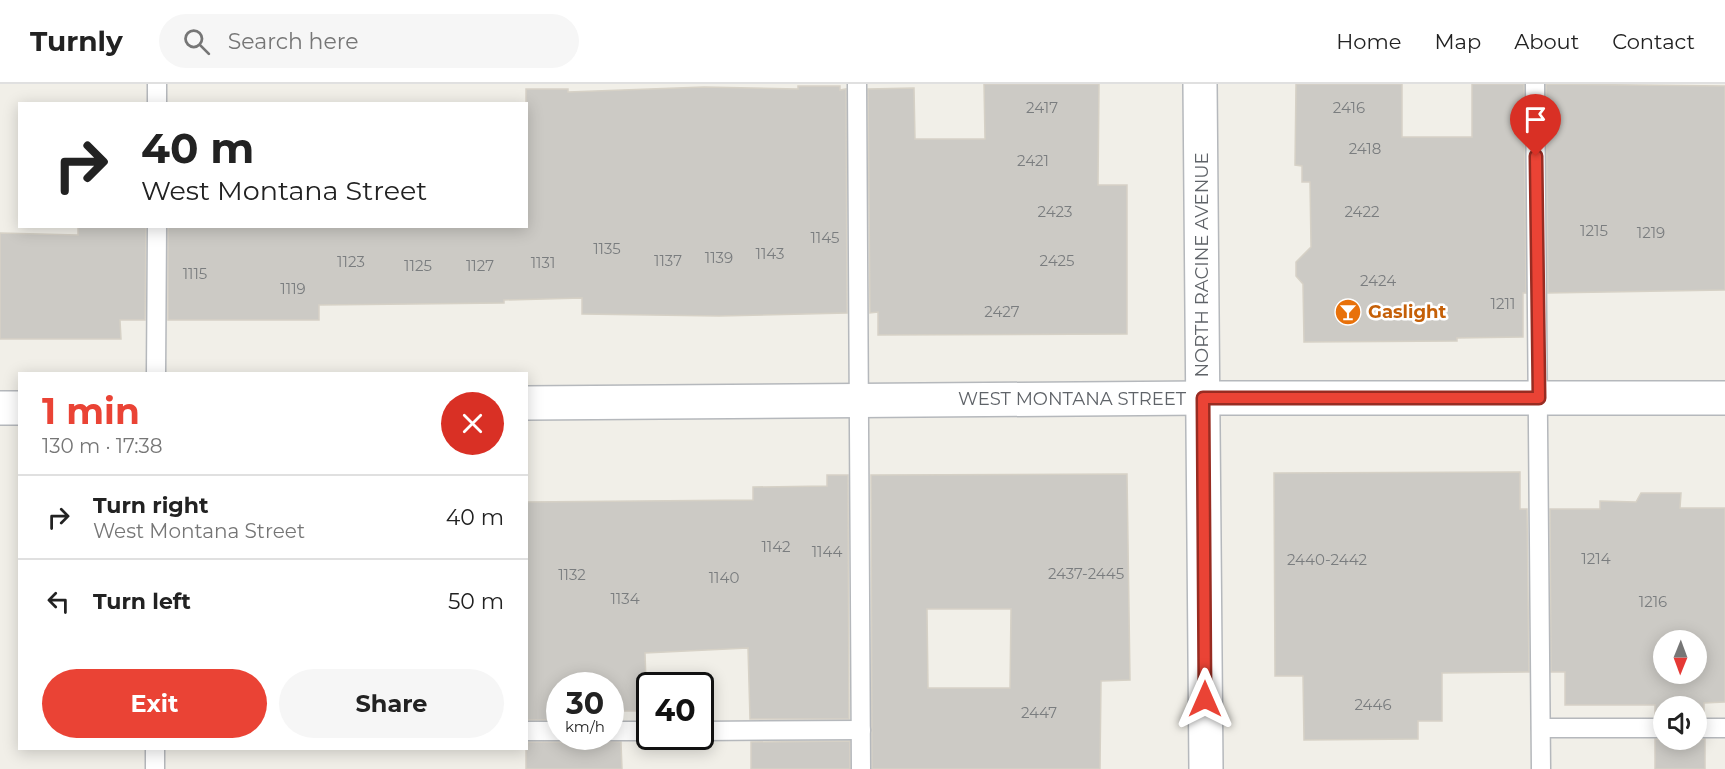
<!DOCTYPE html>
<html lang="en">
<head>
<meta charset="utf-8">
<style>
  :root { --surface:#fff; --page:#f6f6f6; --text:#222; --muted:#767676; --line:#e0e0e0; --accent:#ea4335 }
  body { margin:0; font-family:Montserrat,sans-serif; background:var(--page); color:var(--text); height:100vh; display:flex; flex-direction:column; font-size:22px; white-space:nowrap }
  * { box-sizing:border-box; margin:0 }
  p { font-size:20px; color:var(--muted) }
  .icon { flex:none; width:33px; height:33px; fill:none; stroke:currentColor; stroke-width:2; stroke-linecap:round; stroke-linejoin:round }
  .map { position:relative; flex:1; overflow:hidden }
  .sheet { position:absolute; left:18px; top:288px; width:510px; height:378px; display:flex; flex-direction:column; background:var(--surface); border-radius:0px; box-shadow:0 3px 15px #0003 }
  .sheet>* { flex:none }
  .top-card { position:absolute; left:18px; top:18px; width:510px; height:126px; border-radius:0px; box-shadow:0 3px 15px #0003; background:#fff; color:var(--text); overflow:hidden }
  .needle { width:39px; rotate:181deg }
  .controls { position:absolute; left:1653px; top:546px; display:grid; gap:12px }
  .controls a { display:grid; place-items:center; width:54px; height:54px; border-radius:50%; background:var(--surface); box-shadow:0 3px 15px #0003; font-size:30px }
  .speed { position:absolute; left:546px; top:588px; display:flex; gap:12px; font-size:30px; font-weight:700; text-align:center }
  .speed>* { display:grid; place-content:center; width:78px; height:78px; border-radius:50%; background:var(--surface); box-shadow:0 3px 15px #0003; line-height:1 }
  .speed small { font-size:15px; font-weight:400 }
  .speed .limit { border:3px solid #111; border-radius:9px; background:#fff; color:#111 }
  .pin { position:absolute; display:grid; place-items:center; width:51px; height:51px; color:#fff; margin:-62px -26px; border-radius:50% 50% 50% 0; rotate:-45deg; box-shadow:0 0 6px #0007 }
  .pin .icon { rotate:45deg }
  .me { position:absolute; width:66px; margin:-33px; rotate:0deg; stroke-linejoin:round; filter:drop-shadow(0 0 4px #0008) }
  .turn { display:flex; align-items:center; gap:21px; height:126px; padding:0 24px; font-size:27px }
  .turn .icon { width:78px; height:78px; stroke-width:2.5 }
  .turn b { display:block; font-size:42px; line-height:51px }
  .round { display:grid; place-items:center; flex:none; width:63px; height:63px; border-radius:32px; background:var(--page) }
  .summary { display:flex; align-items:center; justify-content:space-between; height:102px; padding:0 24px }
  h1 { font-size:36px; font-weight:700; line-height:45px; color:var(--accent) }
  .cta { display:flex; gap:12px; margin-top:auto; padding:12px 24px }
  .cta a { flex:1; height:69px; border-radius:36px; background:var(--accent); color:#fff; font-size:24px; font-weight:700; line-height:69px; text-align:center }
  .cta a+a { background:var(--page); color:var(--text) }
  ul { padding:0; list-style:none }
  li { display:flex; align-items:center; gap:18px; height:84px; padding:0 24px; border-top:2px solid var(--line) }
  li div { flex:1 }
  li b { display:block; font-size:22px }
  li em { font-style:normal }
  header { display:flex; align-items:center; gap:36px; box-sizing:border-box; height:84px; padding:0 30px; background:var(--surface); border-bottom:2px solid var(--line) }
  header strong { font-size:28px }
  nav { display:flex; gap:33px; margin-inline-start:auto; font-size:21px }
  .search { width:420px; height:54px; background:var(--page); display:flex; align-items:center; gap:15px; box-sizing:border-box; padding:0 21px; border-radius:33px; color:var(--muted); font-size:22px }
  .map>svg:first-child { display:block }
  .building { fill:#cccac5; stroke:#d6d1c6; stroke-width:1.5; fill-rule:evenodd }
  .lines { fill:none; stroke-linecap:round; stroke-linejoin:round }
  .service-casing { stroke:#b5b8bc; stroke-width:21 }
  .minor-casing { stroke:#b5b8bc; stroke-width:36 }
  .tertiary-casing { stroke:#b5b8bc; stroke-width:36 }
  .service { stroke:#fff; stroke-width:18 }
  .minor { stroke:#fff; stroke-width:33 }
  .tertiary { stroke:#fff; stroke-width:33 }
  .route-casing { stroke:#982c22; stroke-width:15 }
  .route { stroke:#ea4335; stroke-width:10 }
  .labels { text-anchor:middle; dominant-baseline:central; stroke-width:5; stroke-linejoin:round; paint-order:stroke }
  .number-label { font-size:15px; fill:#7a7d7f }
  .street-label { font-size:18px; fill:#5f6368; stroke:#fff }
  .food-label { font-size:18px; font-weight:bold; fill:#c56008; stroke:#fff; text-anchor:start }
</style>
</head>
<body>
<header>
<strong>Turnly</strong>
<div class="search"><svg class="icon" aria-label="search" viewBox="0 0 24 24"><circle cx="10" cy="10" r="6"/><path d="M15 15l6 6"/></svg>Search here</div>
<nav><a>Home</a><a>Map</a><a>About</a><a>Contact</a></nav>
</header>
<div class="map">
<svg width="1725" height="685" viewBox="0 0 1725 685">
  <rect width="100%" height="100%" fill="#f1efe8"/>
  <g class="building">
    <path d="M984 0H1099L1098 101H1127V250L878 251V228L870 229 868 5 914 4 915 55H985Z"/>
    <path d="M1296 0H1402V53H1472V0H1524L1526 209H1523V253L1457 254V257L1304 258 1303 200 1296 192V178L1311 163 1310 98H1302V82L1295 81Z"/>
    <path d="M1546 0 1725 2V206L1548 209Z"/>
    <path d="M798 2H840V6L846 5 847 229 719 232 582 230V214L504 216V219L319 221V236H168V142H526V5H568V8L704 3 798 5Z"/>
    <path d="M78 142H146L145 236H120L121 255H0V149L78 151Z"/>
    <path d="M1520 388V425H1527L1529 588 1442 589V637H1418V655L1304 656 1303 592H1275L1274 389Z"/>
    <path d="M1127 390 1130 596 1101 597 1100 685H872L871 391ZM927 525H1011L1010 604H928Z"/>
    <path d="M827 391H848L849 635H750L748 564 645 569 647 627H621V636H610V602H560V636H526V418L753 416V403L827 402Z"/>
    <path d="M1641 409H1681L1680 424H1725V618L1704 619V633H1696V622H1664V633H1655V621H1565V588H1551L1550 425H1600V417L1636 418ZM1664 556H1696V590H1664Z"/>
    <path d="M570 652H600L605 657 621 658 622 685H526V658H561L566 656Z"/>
    <rect x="1655" y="655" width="50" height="30"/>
    <path d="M850 657V685H751V658Z"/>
  </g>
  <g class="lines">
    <defs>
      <g id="service">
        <path d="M857 0 861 685"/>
        <path d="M1535 0 1541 685"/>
        <path d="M157 20V0"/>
        <path d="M156 290 157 142"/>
        <path d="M1541 644H1664"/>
        <path d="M1696 644H1725"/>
        <path d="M526 647H560"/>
        <path d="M610 647H650"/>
        <path d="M700 647 861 646"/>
        <path d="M155 685V664"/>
      </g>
      <g id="minor">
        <path d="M526 319 1203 314H1725"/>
        <path d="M0 324H20"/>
      </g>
      <path id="tertiary" d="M1200 0 1206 685"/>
    </defs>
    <use href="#service" class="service-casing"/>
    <use href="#minor" class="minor-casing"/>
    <use href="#tertiary" class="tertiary-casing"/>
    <use href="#service" class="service"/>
    <use href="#minor" class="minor"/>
    <use href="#tertiary" class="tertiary"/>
  </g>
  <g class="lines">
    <defs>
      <path id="route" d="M1205 615 1203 314H1539L1536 72"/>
    </defs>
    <use href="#route" class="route-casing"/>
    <use href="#route" class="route"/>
  </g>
  <defs>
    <symbol id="bar-disc" viewBox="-11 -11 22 22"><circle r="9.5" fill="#e8710a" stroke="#fff"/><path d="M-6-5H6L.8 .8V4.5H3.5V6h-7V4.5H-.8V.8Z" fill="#fff"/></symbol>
  </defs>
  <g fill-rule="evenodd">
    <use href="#bar-disc" x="1333" y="213" width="30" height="30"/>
  </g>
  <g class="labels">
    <g class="number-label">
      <text x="1042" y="23">2417</text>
      <text x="1349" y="23">2416</text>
      <text x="1365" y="64">2418</text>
      <text x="1033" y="76">2421</text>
      <text x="1055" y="127">2423</text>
      <text x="1362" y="127">2422</text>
      <text x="1594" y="146">1215</text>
      <text x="1651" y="148">1219</text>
      <text x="825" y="153">1145</text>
      <text x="607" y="164">1135</text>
      <text x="770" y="169">1143</text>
      <text x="719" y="173">1139</text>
      <text x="668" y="176">1137</text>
      <text x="1057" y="176">2425</text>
      <text x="351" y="177">1123</text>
      <text x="543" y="178">1131</text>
      <text x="418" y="181">1125</text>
      <text x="480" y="181">1127</text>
      <text x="195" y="189">1115</text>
      <text x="1378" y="196">2424</text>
      <text x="293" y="204">1119</text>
      <text x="1503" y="219">1211</text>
      <text x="1002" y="227">2427</text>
      <text x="776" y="462">1142</text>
      <text x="827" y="467">1144</text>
      <text x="1596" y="474">1214</text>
      <text x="1327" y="475">2440-2442</text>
      <text x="1086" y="489">2437-2445</text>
      <text x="572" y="490">1132</text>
      <text x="724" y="493">1140</text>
      <text x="625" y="514">1134</text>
      <text x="1653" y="517">1216</text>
      <text x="1373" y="620">2446</text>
      <text x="1039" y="628">2447</text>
    </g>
    <g class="street-label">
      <text transform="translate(1202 181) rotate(-90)">NORTH RACINE AVENUE</text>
      <text x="1072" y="315">WEST MONTANA STREET</text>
    </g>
    <g class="food-label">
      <text x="1368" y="228">Gaslight</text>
    </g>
  </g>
</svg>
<div class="controls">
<a><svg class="needle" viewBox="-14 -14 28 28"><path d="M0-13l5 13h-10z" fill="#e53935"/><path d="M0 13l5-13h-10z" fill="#767676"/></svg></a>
<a><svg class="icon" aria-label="sound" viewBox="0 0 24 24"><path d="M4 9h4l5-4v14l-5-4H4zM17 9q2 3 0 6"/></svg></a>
</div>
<div class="speed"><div>30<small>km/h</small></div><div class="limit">40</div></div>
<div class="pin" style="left:1536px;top:72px;background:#d93025"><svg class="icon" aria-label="arrive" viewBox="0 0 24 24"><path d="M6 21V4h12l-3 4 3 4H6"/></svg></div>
<svg class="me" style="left:1205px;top:615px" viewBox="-20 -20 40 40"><path d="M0-17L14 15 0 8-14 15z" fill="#ea4335" stroke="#fff" stroke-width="4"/></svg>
<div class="top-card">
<div class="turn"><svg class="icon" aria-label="right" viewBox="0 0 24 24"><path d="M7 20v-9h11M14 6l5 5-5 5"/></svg><div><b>40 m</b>West Montana Street</div></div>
</div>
<section class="sheet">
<div class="summary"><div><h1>1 min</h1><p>130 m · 17:38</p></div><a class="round" style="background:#d93025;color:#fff"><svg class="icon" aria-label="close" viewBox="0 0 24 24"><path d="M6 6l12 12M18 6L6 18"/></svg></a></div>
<ul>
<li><svg class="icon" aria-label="right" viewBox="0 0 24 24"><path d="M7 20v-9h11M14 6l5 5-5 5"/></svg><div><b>Turn right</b><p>West Montana Street</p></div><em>40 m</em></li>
<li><svg class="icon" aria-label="left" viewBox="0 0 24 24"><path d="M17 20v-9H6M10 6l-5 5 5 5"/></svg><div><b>Turn left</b></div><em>50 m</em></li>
</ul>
<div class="cta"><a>Exit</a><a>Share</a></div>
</section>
</div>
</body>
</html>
